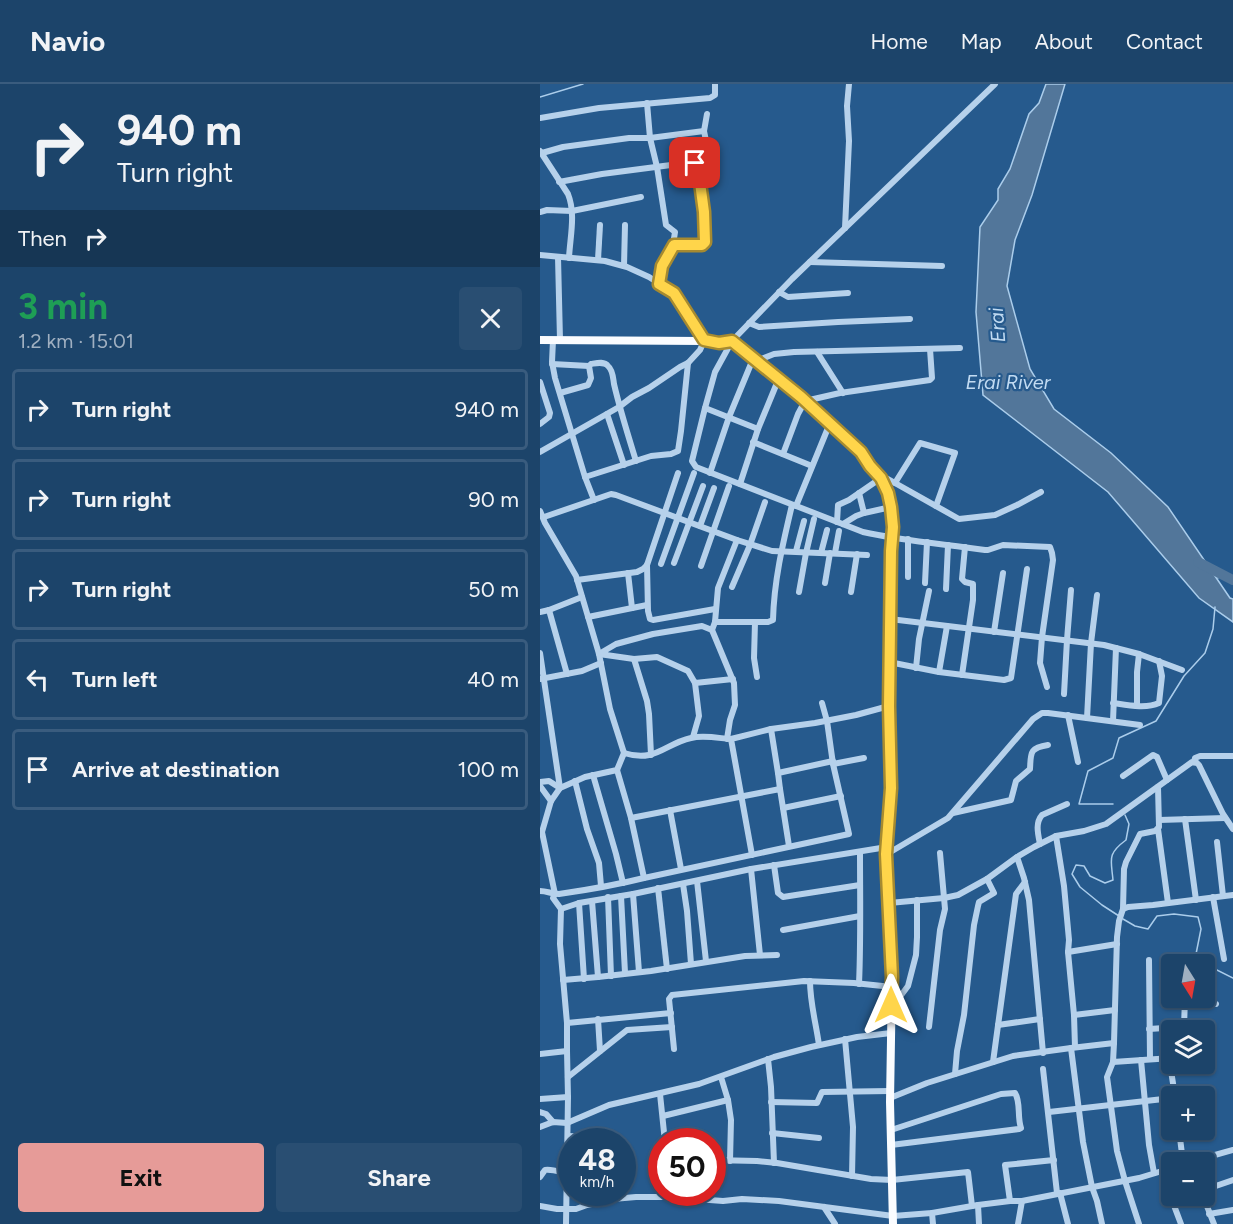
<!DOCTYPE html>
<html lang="en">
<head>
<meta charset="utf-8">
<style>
  :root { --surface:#1c446a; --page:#294e72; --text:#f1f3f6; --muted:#a0b0c1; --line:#3a5c7e; --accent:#e69b98 }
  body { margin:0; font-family:Figtree,sans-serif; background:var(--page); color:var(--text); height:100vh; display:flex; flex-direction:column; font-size:22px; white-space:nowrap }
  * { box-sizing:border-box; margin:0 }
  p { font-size:20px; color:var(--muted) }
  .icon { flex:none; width:33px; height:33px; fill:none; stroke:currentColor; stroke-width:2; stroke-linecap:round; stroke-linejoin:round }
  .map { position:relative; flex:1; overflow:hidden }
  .details { display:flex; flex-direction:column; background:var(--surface); width:540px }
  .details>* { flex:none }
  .guide { background:#1c446a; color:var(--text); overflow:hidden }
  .needle { width:39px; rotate:169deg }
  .buttons { position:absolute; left:621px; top:870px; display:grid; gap:12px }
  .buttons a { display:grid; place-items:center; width:54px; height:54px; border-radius:6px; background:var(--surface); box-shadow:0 2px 4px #0004,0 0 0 2px var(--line); font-size:30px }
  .speed { position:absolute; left:18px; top:1044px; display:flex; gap:12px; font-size:30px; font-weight:700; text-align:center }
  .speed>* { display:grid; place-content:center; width:78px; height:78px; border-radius:50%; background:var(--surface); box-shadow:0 2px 4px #0004,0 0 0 2px var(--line); line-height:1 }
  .speed small { font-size:15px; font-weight:400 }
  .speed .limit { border:9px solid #d22; background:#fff; color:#111 }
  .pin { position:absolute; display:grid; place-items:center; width:51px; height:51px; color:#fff; margin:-26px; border-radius:12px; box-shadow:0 3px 9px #0006 }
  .me { position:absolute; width:66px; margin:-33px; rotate:0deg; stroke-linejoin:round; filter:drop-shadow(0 0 4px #0008) }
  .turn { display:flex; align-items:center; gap:21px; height:126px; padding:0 18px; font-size:27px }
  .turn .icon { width:78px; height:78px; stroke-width:2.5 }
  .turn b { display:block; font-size:42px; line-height:51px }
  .then { display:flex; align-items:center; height:57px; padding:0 18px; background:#0003; gap:12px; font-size:22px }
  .round { display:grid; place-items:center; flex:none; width:63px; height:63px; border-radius:6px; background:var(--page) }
  .headline { display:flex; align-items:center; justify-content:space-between; height:102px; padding:0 18px }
  h1 { font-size:36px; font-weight:700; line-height:45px; color:#1e9e55 }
  .action { display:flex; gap:12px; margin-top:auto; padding:12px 18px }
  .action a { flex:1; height:69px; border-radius:6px; background:var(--accent); color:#111; font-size:24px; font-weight:700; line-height:69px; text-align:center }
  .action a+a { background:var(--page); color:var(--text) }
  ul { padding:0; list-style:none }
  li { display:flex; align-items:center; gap:18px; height:81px; margin:0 12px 9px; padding:0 6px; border:3px solid var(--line); border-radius:6px }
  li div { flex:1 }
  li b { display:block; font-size:22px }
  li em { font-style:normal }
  header { display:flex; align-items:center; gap:36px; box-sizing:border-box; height:84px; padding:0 30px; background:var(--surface); border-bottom:2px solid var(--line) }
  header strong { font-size:28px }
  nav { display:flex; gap:33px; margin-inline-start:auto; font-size:21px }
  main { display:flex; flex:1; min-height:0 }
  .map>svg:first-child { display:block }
  .water { fill:#52769a; stroke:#abcdeb; stroke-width:1.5 }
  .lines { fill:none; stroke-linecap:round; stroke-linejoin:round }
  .stream { stroke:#abcdeb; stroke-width:1.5 }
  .river { stroke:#52769a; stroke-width:10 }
  .minor { stroke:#b6d1eb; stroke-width:6 }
  .major { stroke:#fafcff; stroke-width:8 }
  .route-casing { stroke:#a68a30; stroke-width:15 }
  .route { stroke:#ffd54a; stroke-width:10 }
  .labels { text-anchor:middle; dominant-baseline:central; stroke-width:4.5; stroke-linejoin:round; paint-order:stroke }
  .water-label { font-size:20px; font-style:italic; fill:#c2dbf2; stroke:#265a8d }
</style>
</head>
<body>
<header>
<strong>Navio</strong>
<nav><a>Home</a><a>Map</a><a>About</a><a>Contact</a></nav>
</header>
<main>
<section class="details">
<div class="guide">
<div class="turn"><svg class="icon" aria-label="right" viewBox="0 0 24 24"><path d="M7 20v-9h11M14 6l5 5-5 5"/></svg><div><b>940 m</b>Turn right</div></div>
<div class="then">Then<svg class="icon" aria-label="right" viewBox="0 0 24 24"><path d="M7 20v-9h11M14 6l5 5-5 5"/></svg></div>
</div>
<div class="headline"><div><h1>3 min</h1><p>1.2 km · 15:01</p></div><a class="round"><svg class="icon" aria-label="close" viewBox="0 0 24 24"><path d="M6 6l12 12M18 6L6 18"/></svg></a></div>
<ul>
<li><svg class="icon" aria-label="right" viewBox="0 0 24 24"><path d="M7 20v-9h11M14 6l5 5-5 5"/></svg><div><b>Turn right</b></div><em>940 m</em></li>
<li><svg class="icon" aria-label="right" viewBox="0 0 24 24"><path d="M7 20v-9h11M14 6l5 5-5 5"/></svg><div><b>Turn right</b></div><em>90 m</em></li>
<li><svg class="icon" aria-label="right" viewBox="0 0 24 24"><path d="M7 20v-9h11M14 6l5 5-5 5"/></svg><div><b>Turn right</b></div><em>50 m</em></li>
<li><svg class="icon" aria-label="left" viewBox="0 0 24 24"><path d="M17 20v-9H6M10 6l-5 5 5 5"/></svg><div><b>Turn left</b></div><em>40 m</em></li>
<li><svg class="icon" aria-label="arrive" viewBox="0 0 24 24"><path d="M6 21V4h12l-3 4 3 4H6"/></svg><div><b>Arrive at destination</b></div><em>100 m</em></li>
</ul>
<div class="action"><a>Exit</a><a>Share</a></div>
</section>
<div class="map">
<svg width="693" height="1140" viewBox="0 0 693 1140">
  <rect width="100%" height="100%" fill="#265a8d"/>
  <path class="water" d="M506 0H525L492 111 475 156 467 202 490 285 514 325 571 369 628 423 690 514 693 515V538L659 514 568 408 443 311 436 228 440 143 458 116V105L470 85 489 30 499 19Z"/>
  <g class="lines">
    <g class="stream">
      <path d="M0 13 43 0"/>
      <path d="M678 494V488"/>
      <path d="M573 720H539L548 687 573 674 579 654 616 637 644 592 665 569 673 545 675 523"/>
      <path d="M579 832 562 821 540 803 532 790 536 781 544 782 550 792 565 799 573 796C571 775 567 770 586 756L589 740 585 731"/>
      <path d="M583 835 595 842 608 845 617 832 634 830 658 833 661 845 655 875 693 894"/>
    </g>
    <path class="river" d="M658 478 693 496"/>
    <g class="minor">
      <path d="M455 0 252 195 192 257 175 288 165 324 152 377 156 383 323 448C363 457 404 460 445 466H448L463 461 510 463 512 469 513 476 502 553 500 579 507 603"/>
      <path d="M107 19 110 54 117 83 126 141 135 148 133 161 122 181 119 200"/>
      <path d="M0 34 59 24 170 14 175 11V0"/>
      <path d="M0 67 28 110C36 130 30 153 29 174"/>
      <path d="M2 69 23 63 89 54H110L164 47"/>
      <path d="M153 77 167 75 169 71 164 47 167 30"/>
      <path d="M19 98 62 90 154 78 157 80 158 84 164 128 165 158 162 161H133"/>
      <path d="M0 128 7 126 32 127 101 113"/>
      <path d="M305 144 309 57 307 22 309 0"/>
      <path d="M0 171 65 177 87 183 109 193 134 209 164 257 160 266 148 279 140 283 109 304 92 313 79 323 0 368"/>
      <path d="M18 173 20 256"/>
      <path d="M58 176 60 141"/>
      <path d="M270 178 402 182"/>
      <path d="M84 182 85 141"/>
      <path d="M239 208 248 213 308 209"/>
      <path d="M209 239 219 243 298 238 370 235"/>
      <path d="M13 256 12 278 15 294 45 393 54 416"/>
      <path d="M277 268 303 309"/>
      <path d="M216 277 234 270 254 268 420 264"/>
      <path d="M12 280 49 282 51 280C57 279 64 277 68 282 73 286 73 294 74 300 80 326 88 351 96 377"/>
      <path d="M0 298 10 329 9 333 0 340"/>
      <path d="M20 309 48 301 51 294 49 282"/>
      <path d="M165 324 218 345"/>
      <path d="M67 330 84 381"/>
      <path d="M213 358 272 382"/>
      <path d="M243 370 258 330 265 317 300 309 390 296 392 294 390 265"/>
      <path d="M170 389 189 333 213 275"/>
      <path d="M339 390 419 435 455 431 477 421 501 408"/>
      <path d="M45 393 111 372 131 370 138 367 141 347 148 279"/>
      <path d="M355 399 380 359 415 369 396 422"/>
      <path d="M200 400 218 345 239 294"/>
      <path d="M319 409 324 429"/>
      <path d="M256 422 290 339"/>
      <path d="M0 427 5 439 36 492 59 570 70 625 84 669 77 686 45 693 20 704 11 717 2 748 15 810 13 814 21 825 20 860 27 939V967L28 1013 26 1140"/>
      <path d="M4 433 71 410 76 411 197 456"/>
      <path d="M297 438 298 421 309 416 341 394"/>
      <path d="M303 440 316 432 324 429 351 423"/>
      <path d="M160 442 174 404"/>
      <path d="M368 455V493"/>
      <path d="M256 467 264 437"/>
      <path d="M281 469 287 446"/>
      <path d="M295 469 299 447"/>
      <path d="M134 479 163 402"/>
      <path d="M121 480 154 389"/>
      <path d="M107 481 108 527 110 535 113 536 175 525"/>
      <path d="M161 482 189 402"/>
      <path d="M88 489 92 524"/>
      <path d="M37 496 97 488 103 485 107 481 138 389"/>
      <path d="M285 499 290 469"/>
      <path d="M385 499 387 458"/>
      <path d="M192 503 210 461 225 418"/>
      <path d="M406 505 408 461"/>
      <path d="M259 508 266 469 274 435"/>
      <path d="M311 508 317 470"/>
      <path d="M9 526 27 590"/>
      <path d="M0 528 9 526 42 513"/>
      <path d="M48 533 107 521"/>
      <path d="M350 535 564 561 599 570 642 586"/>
      <path d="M175 538H228L233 536C234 496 243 459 252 421"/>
      <path d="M215 538 214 574 217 593"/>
      <path d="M172 546 162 542 113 550 76 560 59 570 94 575 117 573 148 587 155 599 193 595"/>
      <path d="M454 548 463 489"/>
      <path d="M0 569 20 704"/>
      <path d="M94 575 107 617 109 630 111 671"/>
      <path d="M349 578 399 588 464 596 471 594 487 485"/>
      <path d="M376 584 379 555 389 507"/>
      <path d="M399 588 407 542"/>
      <path d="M422 591 433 516V500L425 498 422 495 425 463"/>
      <path d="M0 595 42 587 61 579"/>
      <path d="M524 610 527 556 531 506"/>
      <path d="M573 619C587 621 606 625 619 619L622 592 619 577"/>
      <path d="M597 622V588L599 570"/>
      <path d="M528 631 538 678"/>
      <path d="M547 634 551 559 557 511"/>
      <path d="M573 637 576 564"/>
      <path d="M231 645 238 689"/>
      <path d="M153 653 159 632 155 599"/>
      <path d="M187 655 190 636 195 621 194 599 172 546 175 538 178 504 197 456 232 467 327 471"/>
      <path d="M84 669C116 679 124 660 151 654 163 651 178 654 190 655"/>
      <path d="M654 678 655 674 660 672H693"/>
      <path d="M293 680 324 674"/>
      <path d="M53 691 76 770 83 799"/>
      <path d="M583 692 613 671 617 673 627 696"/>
      <path d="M35 697 47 745 59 779 61 802"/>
      <path d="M0 698 9 697 20 704"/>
      <path d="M0 702 11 717"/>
      <path d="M240 705 238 689 293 677"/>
      <path d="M243 724 301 712"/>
      <path d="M130 726 141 785"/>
      <path d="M413 729 471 716 476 697 490 685C491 669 489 664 508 661"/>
      <path d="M91 734 240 705 249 762"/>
      <path d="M645 735 656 816"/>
      <path d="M619 736 685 734"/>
      <path d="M618 745 628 819"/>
      <path d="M516 752 524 802 529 856 528 868 534 931 535 963"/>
      <path d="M677 758 683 812"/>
      <path d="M500 760C498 750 495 739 502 731L527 720"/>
      <path d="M347 770 408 734 493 635 502 629H508L600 641"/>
      <path d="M212 771 191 655 231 645 275 639 316 631 349 622"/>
      <path d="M477 773 484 794 489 816 503 969"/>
      <path d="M234 781 238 809 243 813 320 801"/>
      <path d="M211 785 220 871"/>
      <path d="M104 794 309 750 293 680 287 637 282 619"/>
      <path d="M157 797 166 877"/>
      <path d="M143 800 147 827 151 880"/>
      <path d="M118 804 127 885"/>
      <path d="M0 807C7 807 12 810 19 810 47 806 76 801 104 794L91 734 77 686"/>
      <path d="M93 810 99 888"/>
      <path d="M81 812 85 889"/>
      <path d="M68 813 71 892"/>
      <path d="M673 813 684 875"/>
      <path d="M52 817 58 893"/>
      <path d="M39 819 44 895"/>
      <path d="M349 819 404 814 418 811 447 795 477 773 494 763 516 752 544 747 566 740 652 678 657 679 659 681 683 730 693 745"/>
      <path d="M21 825 39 819 93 810 211 785 347 763"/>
      <path d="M583 825 584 785 586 778 600 750 615 747 619 743 618 703"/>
      <path d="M243 846 320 832"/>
      <path d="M528 868 577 860"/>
      <path d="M609 876 610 975"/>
      <path d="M23 896 58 893 111 887 205 872 237 871"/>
      <path d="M270 897C270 919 276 939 279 961"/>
      <path d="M319 900C321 856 320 812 320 768"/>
      <path d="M658 914 676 920"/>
      <path d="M351 921 359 914 368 902 376 871 377 853V816"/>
      <path d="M534 931 575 926"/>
      <path d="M58 935 60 967"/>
      <path d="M27 939 131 929"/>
      <path d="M458 941 500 935"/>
      <path d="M389 943 400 846 405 825 400 769"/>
      <path d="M644 943 645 914"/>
      <path d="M609 945 671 941"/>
      <path d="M305 955 313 1043 312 1092"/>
      <path d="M574 959 577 853 579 837 583 825 588 823 613 821 693 811"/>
      <path d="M531 964 543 1058 552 1103 557 1117 562 1140"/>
      <path d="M134 965 129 915 132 911 264 897 314 899 352 903"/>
      <path d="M0 970 27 967"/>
      <path d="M629 974 635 1012"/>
      <path d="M228 975 231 1003 234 1079"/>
      <path d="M601 976 609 1061 614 1089"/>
      <path d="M453 978 476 810 485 798"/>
      <path d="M573 978 567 993 577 1067 585 1097 599 1140"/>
      <path d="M503 985 517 1109"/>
      <path d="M415 990 417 967 424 931 434 841 438 822 439 818 454 809 447 795"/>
      <path d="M28 993 87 946 132 943"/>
      <path d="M181 993 188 1016 191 1036 190 1077"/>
      <path d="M120 1010 125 1058"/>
      <path d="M350 1014 387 999 473 972 531 964 574 959 573 978 632 974"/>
      <path d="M0 1015 28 1013"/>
      <path d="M231 1018 277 1019 282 1008 350 1007"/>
      <path d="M0 1028 6 1030 13 1038"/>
      <path d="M509 1028 632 1014"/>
      <path d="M123 1032 188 1016"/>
      <path d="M0 1043 13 1038 27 1039 69 1021 159 1000 234 973 271 963 317 953 351 949"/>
      <path d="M351 1046 461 1010 475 1009C481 1018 477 1033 481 1044L479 1045 351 1061"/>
      <path d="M639 1046 643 1078"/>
      <path d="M232 1049 279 1054"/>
      <path d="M28 1052 51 1053 71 1058"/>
      <path d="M172 1076 217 1077 237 1079 331 1095 352 1096 428 1088 432 1122"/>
      <path d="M650 1078 693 1066"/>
      <path d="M621 1087 641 1140"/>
      <path d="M0 1093 5 1086C13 1085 19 1088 27 1090"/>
      <path d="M664 1106 693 1096"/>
      <path d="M520 1109 528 1140"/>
      <path d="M663 1112 674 1140"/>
      <path d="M470 1117 465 1081 514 1076"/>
      <path d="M438 1121 439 1140"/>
      <path d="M0 1122 17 1125H36L47 1121 73 1115 96 1113H130L183 1117 202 1115 239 1117 353 1132 392 1129 438 1121 470 1117H482L599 1094 632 1084"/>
      <path d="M284 1123 295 1140"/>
      <path d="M392 1129 393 1140"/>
      <path d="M669 1130 693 1126"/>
      <path d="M478 1140 482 1117"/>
    </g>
    <path class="major" d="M0 256 164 257 179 259 192 257 261 313 321 368 330 382 341 394 348 409 351 423 353 443 351 467 349 622 351 704 347 770 352 893 350 1018 353 1140"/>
  </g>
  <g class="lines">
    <defs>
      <path id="route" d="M155 79 158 84 164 128 165 158 162 161H134L122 182 119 200 134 209 164 256 179 259 192 257 261 313 321 368 330 382 341 394 348 409 351 423 353 443 351 467 349 622 351 704 346 770 352 893 351 921"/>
    </defs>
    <use href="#route" class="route-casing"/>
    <use href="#route" class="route"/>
  </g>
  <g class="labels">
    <g class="water-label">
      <text transform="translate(457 241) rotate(-94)">Erai</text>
      <text x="468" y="298">Erai River</text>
    </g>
  </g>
</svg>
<div class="buttons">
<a><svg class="needle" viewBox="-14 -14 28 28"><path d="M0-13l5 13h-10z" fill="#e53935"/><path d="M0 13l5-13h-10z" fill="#a0b0c1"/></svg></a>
<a><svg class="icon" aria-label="layers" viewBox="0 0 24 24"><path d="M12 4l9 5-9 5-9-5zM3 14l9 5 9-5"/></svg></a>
<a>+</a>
<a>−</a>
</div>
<div class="speed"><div>48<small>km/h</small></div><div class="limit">50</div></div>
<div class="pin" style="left:155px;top:79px;background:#d93025"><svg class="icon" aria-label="arrive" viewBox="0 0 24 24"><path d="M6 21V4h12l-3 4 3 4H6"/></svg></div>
<svg class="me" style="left:351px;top:921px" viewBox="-20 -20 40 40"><path d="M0-17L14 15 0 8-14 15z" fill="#ffd54a" stroke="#fff" stroke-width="4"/></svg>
</div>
</main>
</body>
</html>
